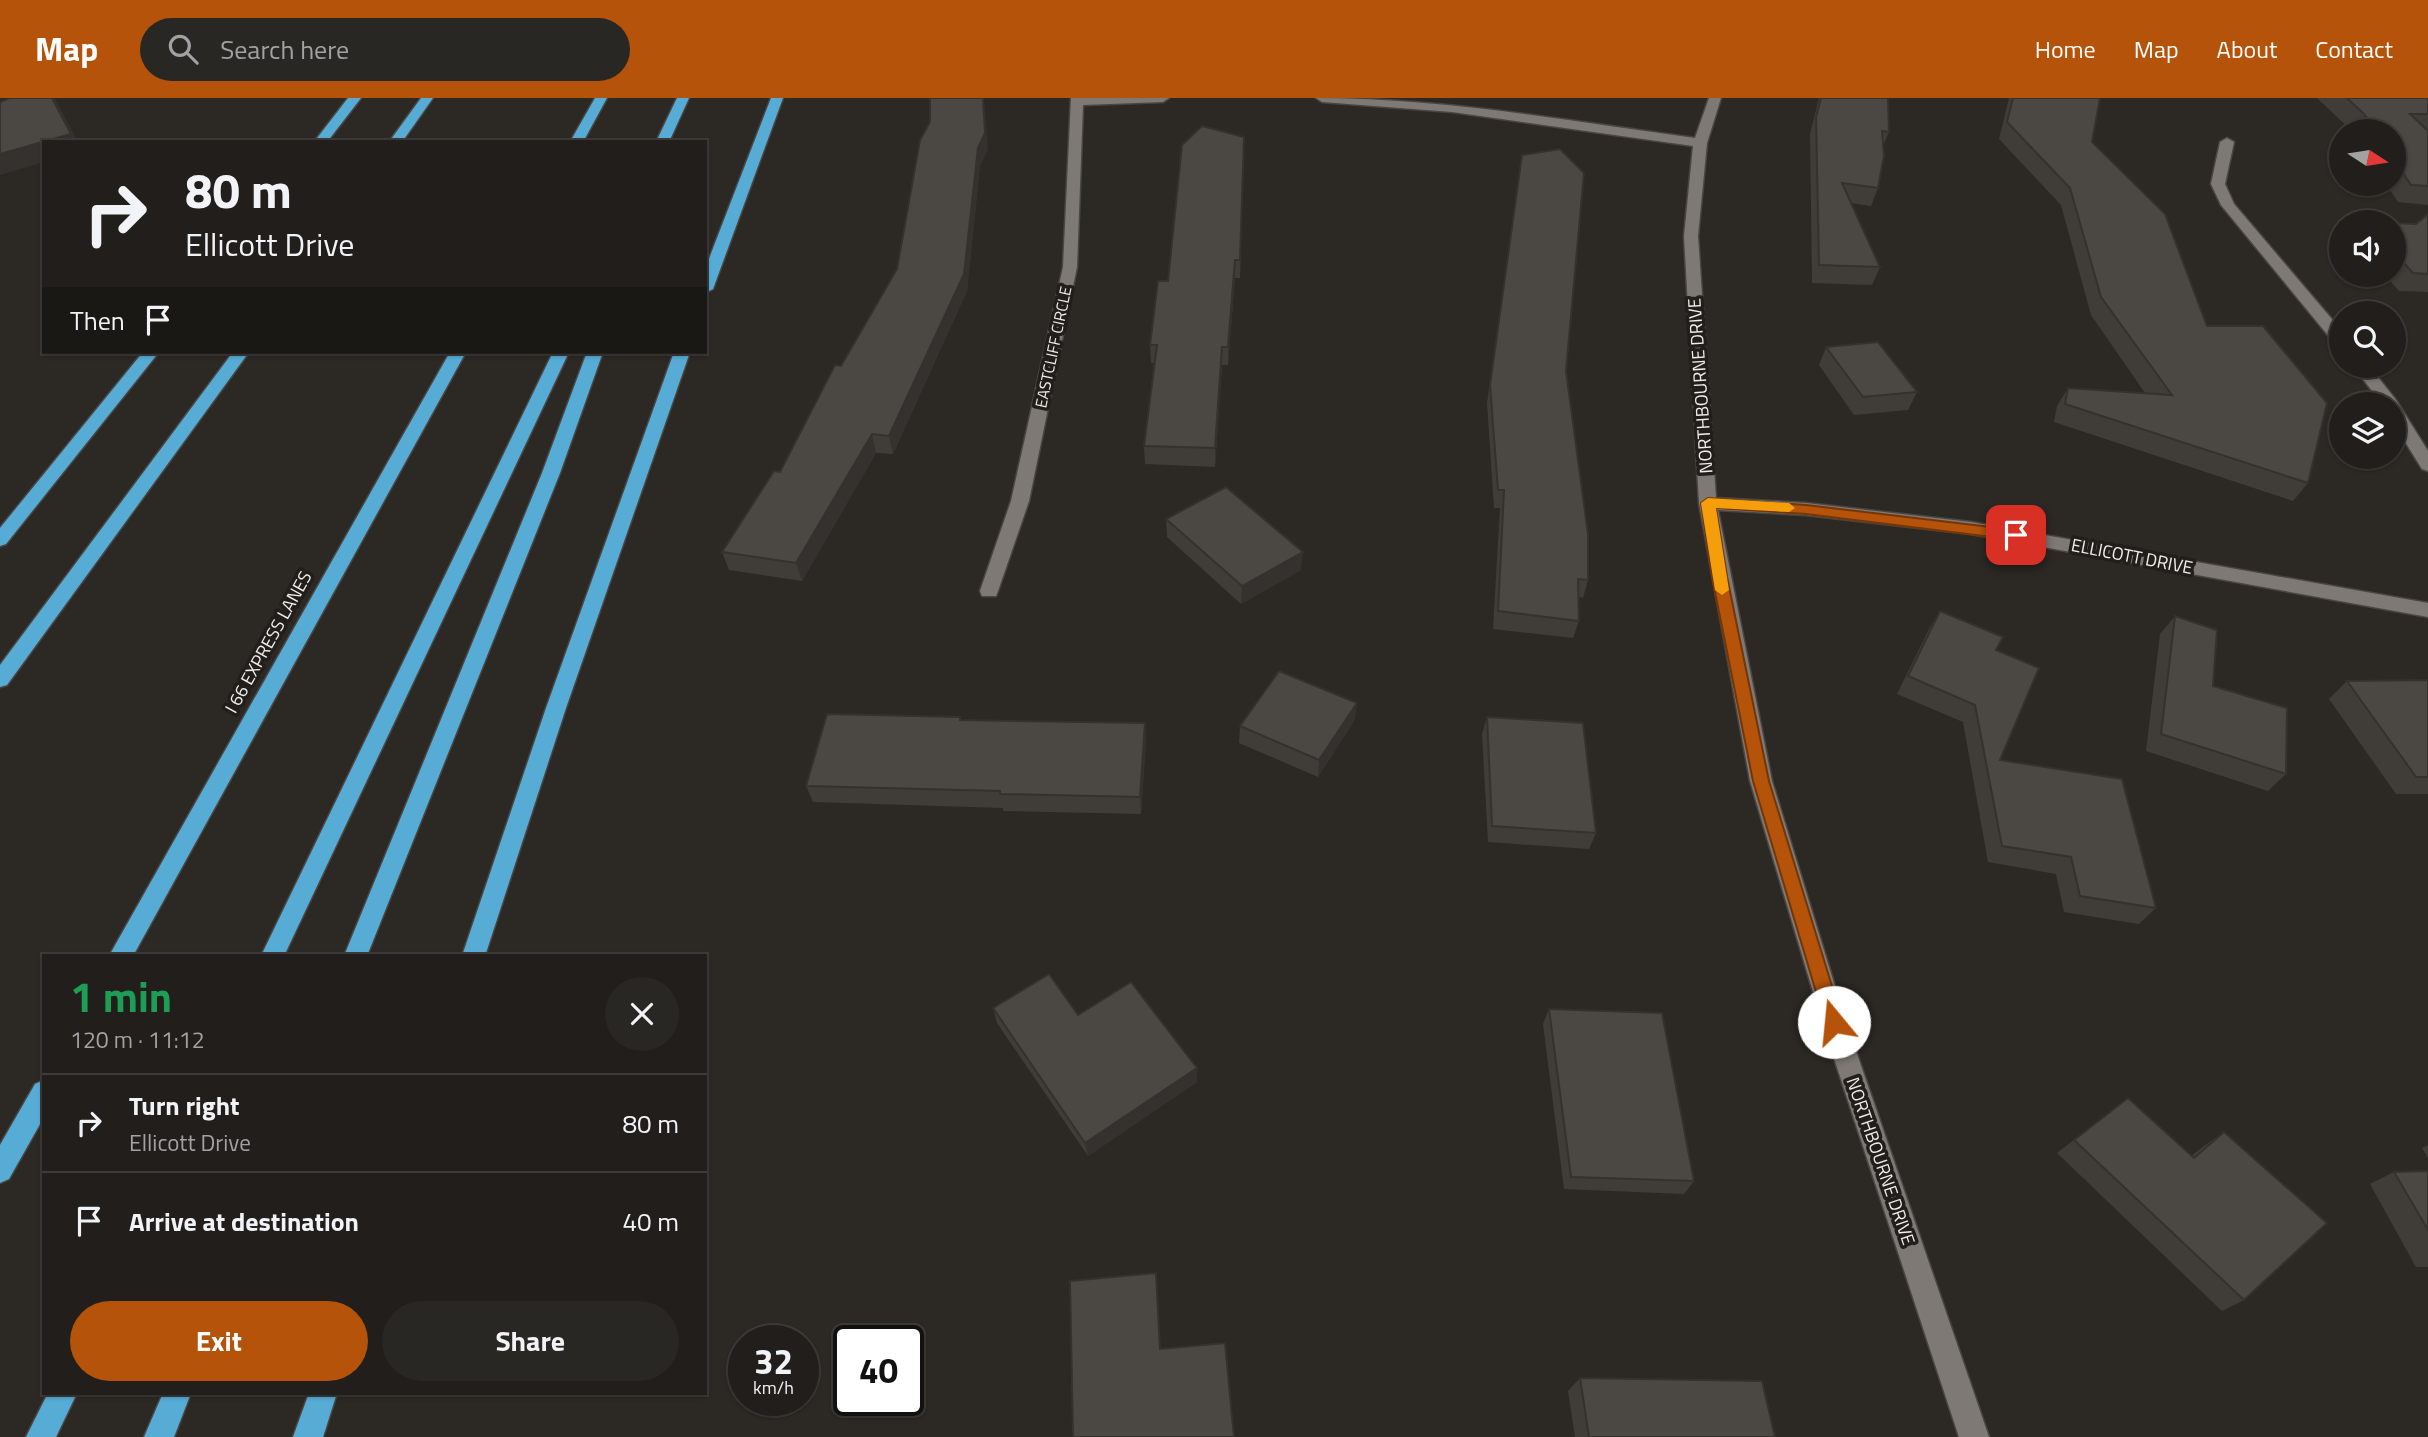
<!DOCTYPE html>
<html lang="en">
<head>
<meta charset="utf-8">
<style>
  :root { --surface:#211e1b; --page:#292724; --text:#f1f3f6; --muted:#a2a2a3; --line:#3e3c3a; --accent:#b45309 }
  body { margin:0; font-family:"Titillium Web",sans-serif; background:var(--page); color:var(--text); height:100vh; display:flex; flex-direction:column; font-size:26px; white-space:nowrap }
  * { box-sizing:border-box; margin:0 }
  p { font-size:23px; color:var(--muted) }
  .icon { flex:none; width:38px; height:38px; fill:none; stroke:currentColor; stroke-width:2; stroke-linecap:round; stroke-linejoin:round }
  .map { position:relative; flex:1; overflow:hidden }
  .drawer { position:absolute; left:42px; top:856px; width:665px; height:441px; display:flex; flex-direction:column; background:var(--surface); border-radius:0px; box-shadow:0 2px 5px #0004,0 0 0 2px var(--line) }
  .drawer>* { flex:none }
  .hud { position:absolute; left:42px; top:42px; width:665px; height:214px; border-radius:0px; box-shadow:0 2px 5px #0004,0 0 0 2px var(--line); background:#211e1b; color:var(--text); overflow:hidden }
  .needle { width:46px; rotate:102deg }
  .tools { position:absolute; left:2329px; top:21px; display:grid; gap:14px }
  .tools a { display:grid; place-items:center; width:77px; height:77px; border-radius:50%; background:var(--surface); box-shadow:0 2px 5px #0004,0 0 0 2px var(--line); font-size:35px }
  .speed { position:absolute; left:728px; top:1227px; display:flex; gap:14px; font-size:35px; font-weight:700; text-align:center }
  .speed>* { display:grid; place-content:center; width:91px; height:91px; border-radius:50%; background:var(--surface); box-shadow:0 2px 5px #0004,0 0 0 2px var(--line); line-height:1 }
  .speed small { font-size:18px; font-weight:400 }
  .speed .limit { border:4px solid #111; border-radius:10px; background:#fff; color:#111 }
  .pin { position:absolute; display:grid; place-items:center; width:60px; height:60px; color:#fff; margin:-30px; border-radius:14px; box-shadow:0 4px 10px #0006 }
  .me { position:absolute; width:77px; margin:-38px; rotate:343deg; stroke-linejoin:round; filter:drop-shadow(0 0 5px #0008) }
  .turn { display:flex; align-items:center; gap:24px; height:147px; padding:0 28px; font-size:32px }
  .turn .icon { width:91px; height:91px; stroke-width:2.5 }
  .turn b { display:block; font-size:49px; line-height:60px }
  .then { display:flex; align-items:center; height:66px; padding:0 28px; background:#0003; gap:14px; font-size:26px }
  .round { display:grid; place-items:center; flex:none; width:74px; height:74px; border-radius:37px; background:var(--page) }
  .summary { display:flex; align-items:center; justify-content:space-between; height:119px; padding:0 28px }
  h1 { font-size:42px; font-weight:700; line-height:52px; color:#1e9e55 }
  .cta { display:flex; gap:14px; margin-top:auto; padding:14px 28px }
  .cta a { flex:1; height:80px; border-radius:42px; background:var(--accent); color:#fff; font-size:28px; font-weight:700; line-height:80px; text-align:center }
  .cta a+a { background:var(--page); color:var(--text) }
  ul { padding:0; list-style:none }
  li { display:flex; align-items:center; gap:21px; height:98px; padding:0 28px; border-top:2px solid var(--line) }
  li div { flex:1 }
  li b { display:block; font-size:26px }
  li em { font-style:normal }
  header { display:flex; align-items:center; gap:42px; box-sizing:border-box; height:98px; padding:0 35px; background:var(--accent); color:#fff }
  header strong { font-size:33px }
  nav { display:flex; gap:38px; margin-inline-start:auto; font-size:24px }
  .search { width:490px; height:63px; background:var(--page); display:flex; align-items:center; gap:18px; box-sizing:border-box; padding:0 24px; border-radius:38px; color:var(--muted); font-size:26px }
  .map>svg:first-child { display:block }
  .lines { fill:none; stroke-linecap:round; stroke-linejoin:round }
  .minor-casing { stroke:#494542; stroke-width:3 }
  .highway-casing { stroke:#494542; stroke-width:3 }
  .minor { fill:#7e7974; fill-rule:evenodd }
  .highway { fill:#57acd6; fill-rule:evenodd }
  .wall { fill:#403d39 }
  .shaded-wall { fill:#34322e }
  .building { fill:#4b4742; stroke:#34322e; stroke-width:2 }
  .route { fill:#b45309; stroke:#753606; stroke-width:2 }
  .slow { fill:#f59e0b }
  .labels { text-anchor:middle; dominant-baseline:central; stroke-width:7; stroke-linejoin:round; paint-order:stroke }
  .far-street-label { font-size:16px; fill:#f0edea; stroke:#221e1b }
  .street-label { font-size:18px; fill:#f0edea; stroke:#221e1b }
</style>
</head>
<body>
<header>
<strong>Map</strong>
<div class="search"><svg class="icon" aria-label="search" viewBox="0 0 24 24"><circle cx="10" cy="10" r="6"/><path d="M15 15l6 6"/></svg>Search here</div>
<nav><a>Home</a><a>Map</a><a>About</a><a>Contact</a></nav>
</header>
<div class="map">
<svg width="2428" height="1339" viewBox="0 0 2428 1339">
  <rect width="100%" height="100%" fill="#2c2824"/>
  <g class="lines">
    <defs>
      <g id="minor">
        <path d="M1071 0H1169L1163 4 1083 7 1077 169 1029 403 998 493 996 498H982L980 493 1011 403 1063 169Z"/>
        <path d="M1316 0C1443 0 1569 23 1695 40L1709 0H1721L1707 45 1698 138 1716 400 1806 405 1971 424 2428 505V519L1971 436 1806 417 1718 412 1772 683 1846 924 1989 1339H1959L1822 924 1750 683 1699 405 1684 138 1693 48 1452 14 1322 4Z"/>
        <path d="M2227 40 2234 44 2225 86 2234 106 2342 233V249L2336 247 2221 107 2211 86 2220 44Z"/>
        <path d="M2353 268H2369L2396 302 2428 353V373L2422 371 2394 326V306H2382Z"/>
      </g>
      <g id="highway">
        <path d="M348 0H361L327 44H314Z"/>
        <path d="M421 0H433L402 44H389Z"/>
        <path d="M595 0H607L583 44H570Z"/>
        <path d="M677 0H689L669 44H656Z"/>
        <path d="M771 0H783L713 191 705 195V171Z"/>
        <path d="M143 254H159L6 446 0 448V430Z"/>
        <path d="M233 254H249L7 587 0 589V567Z"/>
        <path d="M450 254H466L133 858H109Z"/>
        <path d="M553 254H569L284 858H261Z"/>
        <path d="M587 254H603L560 375 367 858H344L542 375Z"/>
        <path d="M674 254H690L566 610 485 858H462L546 610Z"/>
        <path d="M44 982V1019L9 1081 0 1085V1047L35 986Z"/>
        <path d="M48 1295H77L56 1339H26Z"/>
        <path d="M163 1295H191L174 1339H144Z"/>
        <path d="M309 1295H337L323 1339H293Z"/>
      </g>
    </defs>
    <use href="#minor" class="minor-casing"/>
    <use href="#highway" class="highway-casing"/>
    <use href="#minor" class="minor"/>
    <use href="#highway" class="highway"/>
  </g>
  <g class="wall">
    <path d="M1819 0H1888L1889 34 1883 48 1878 90 1871 108 1851 105 1880 169 1872 187 1812 185 1810 36Z"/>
    <path d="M2009 0H2100L2092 44 2207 228 2308 385 2293 403 2054 324 2057 308 2068 290 2145 295 2091 217 2061 107 1999 41Z"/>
    <path d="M2317 0H2428V107L2398 104 2386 86H2394V33H2352Z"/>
    <path d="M1244 39 1240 180H1235L1228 267H1222L1215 369 1145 366 1144 348 1154 265H1151L1150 247 1168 183Z"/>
    <path d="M988 52 980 67 967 193 893 356 876 355 802 483 729 472 722 454 780 374 897 171Z"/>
    <path d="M1522 57 1566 273 1588 482 1583 500 1579 499V523L1573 540 1493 531 1500 410H1494L1487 305Z"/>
    <path d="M2428 116V194L2399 193 2385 177H2394V125L2416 126Z"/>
    <path d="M1826 249 1917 294 1908 312 1854 317 1819 267Z"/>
    <path d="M1166 421 1301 472 1241 506 1167 439Z"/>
    <path d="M1940 513 1996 552 2000 662 2156 810 2139 826 2064 814 2056 776 1988 764 1963 624 1897 596 1929 531Z"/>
    <path d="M2175 518 2213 588 2286 676 2268 693 2146 653 2160 536Z"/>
    <path d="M2428 582V696H2396L2329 601 2347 583Z"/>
    <path d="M1357 605 1354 623 1318 679 1239 645 1240 628Z"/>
    <path d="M1487 619 1596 735 1589 751 1488 744 1482 636Z"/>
    <path d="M961 622 1145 625 1146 642 1141 716 1003 713V710L813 704 806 688Z"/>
    <path d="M993 910 1078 917 1197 970V984L1088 1058 997 925Z"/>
    <path d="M1549 911 1694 1083 1684 1096 1564 1091 1543 926Z"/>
    <path d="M2128 1000 2191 1058 2204 1048 2224 1034 2244 1202 2222 1213 2057 1055Z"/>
    <path d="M2428 1047V1060L2422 1050Z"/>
    <path d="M2428 1073V1169H2416L2370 1086 2394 1074Z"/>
    <path d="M1580 1280 1775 1339H1575L1568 1293Z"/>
  </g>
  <g class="shaded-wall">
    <path d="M52 0 55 1 78 44H44V64L0 77V56Z"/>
    <path d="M983 0H984L988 52 980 67 967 193 893 356 889 338Z"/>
    <path d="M1235 162V180L1228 267V249Z"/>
    <path d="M1222 249V267L1215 369V350Z"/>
    <path d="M872 336 876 355 802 483 796 465Z"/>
    <path d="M1303 454 1301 472 1241 506 1242 488Z"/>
    <path d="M1357 605 1354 623 1318 679 1319 662Z"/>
    <path d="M1145 625 1146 642 1141 716 1140 699Z"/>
    <path d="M1197 970V984L1088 1058 1085 1045Z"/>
  </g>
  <g class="building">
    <path d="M9 0H52L71 36 0 56V4Z"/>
    <path d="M930 0H983L985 35 978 50 964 176 889 338 872 336 796 465 722 454 774 373 780 374 835 267 841 268 897 171 920 42 930 24Z"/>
    <path d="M1821 0H1888L1889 34 1882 33 1884 58 1878 90 1842 85 1880 169 1819 167 1816 19Z"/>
    <path d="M2013 0H2100L2092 44 2165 116 2207 228H2263L2327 305 2308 385 2065 306 2068 290 2172 297 2101 199 2070 90 2007 24Z"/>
    <path d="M2347 0H2428V16H2410L2428 33V88L2411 87 2394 61V33H2376L2364 16Z"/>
    <path d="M1202 28 1244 39 1240 162H1235L1228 249H1222L1215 350 1144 348 1157 247H1150L1158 183H1168L1182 47Z"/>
    <path d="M1560 51 1584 75 1566 273 1588 436V482L1578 481 1579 523 1498 513 1504 392H1498L1490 287 1522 57Z"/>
    <path d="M2428 116V176L2413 175 2394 154V125L2416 126Z"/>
    <path d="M1878 244 1917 294 1863 299 1826 249Z"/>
    <path d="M1226 389 1303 454 1242 488 1166 421Z"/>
    <path d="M1940 513 2003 539 1996 552 2039 570 2000 662 2122 681 2156 810 2080 798 2071 759 2002 748 1975 607 1908 578Z"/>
    <path d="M2175 518 2217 532 2213 588 2287 610 2286 676 2161 636Z"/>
    <path d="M1279 573 1357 605 1319 662 1240 628Z"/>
    <path d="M2428 582V679H2416L2347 583Z"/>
    <path d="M827 616 960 619V622L1145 625 1140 699 1000 696V693L806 688Z"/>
    <path d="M1487 619 1583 625 1596 735 1492 728Z"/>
    <path d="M1049 876 1078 917 1131 884 1197 970 1085 1045 993 910Z"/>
    <path d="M1549 911 1662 915 1694 1083 1571 1079Z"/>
    <path d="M2128 1000 2194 1060 2224 1034 2327 1125 2244 1202 2074 1042Z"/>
    <path d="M2428 1073V1132L2394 1074Z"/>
    <path d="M1156 1175 1160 1251 1225 1245 1234 1339H1073L1070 1183Z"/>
    <path d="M1580 1280 1762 1283 1775 1339H1589Z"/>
  </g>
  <path class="route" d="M1708 400 1806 407 2016 432 2023 437 2016 442 1806 416 1716 410 1727 479 1769 683 1843 924 1840 930 1834 932 1828 930 1825 924 1753 683 1712 479 1701 405Z"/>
  <path class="slow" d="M1708 400 1789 405 1795 410 1789 414 1716 410 1729 492 1722 497 1715 492 1701 405Z"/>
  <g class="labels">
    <g class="far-street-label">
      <text transform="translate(1053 249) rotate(-78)">EASTCLIFF CIRCLE</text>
    </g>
    <g class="street-label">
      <text transform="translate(1700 288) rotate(-94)">NORTHBOURNE DRIVE</text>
      <text transform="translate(2132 458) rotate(11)">ELLICOTT DRIVE</text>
      <text transform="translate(268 544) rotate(-61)">I 66 EXPRESS LANES</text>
      <text transform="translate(1881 1063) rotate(71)">NORTHBOURNE DRIVE</text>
    </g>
  </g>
</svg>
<div class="tools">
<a><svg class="needle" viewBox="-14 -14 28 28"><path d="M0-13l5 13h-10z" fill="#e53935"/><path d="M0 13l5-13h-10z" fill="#a2a2a3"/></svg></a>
<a><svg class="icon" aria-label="sound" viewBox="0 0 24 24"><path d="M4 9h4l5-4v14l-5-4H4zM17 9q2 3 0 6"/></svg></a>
<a><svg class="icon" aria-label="search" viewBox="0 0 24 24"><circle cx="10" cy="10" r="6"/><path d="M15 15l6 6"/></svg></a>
<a><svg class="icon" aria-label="layers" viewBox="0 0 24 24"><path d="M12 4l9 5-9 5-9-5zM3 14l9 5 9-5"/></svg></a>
</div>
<div class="speed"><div>32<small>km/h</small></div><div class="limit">40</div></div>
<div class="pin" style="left:2016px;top:437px;background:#d93025"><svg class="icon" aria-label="arrive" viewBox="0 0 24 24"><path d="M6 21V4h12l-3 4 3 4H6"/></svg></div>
<svg class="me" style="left:1834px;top:924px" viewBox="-20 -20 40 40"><circle r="19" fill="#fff"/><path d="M0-13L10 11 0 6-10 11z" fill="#b45309"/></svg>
<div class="hud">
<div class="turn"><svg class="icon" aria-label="right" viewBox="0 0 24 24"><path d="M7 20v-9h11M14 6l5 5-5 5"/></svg><div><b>80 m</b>Ellicott Drive</div></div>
<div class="then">Then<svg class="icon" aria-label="arrive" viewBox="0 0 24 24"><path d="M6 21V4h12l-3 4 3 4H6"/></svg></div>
</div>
<section class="drawer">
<div class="summary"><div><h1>1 min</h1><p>120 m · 11:12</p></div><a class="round"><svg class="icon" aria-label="close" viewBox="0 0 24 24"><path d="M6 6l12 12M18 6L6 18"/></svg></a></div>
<ul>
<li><svg class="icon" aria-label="right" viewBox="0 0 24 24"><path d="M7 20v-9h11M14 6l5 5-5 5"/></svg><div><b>Turn right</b><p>Ellicott Drive</p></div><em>80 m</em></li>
<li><svg class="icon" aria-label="arrive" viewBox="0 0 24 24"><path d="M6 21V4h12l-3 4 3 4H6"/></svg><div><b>Arrive at destination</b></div><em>40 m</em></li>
</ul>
<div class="cta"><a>Exit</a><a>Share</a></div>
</section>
</div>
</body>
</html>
